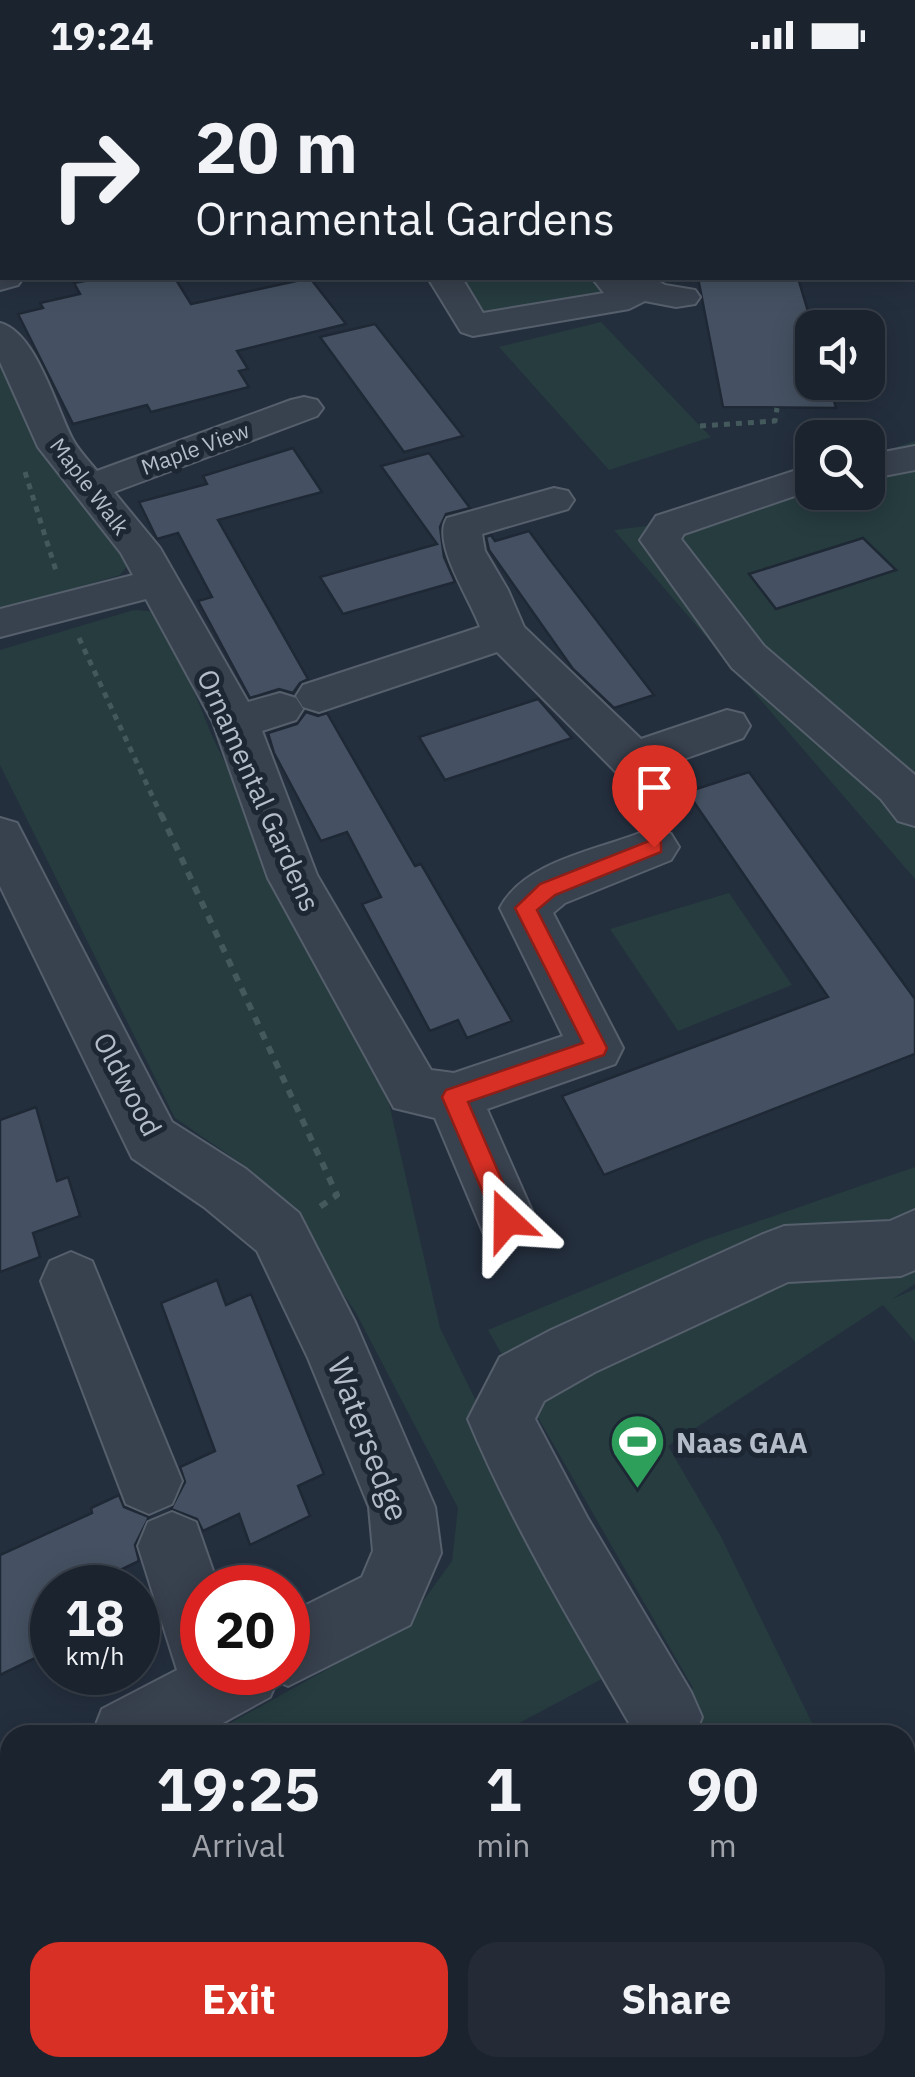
<!DOCTYPE html>
<html lang="en">
<head>
<meta charset="utf-8">
<style>
  :root { --surface:#1b232e; --page:#242b36; --text:#f1f3f6; --muted:#a0a4aa; --line:#39404a; --accent:#d93025 }
  body { margin:0; font-family:"IBM Plex Sans",sans-serif; background:var(--page); color:var(--text); height:100vh; display:flex; flex-direction:column; font-size:38px; white-space:nowrap }
  * { box-sizing:border-box; margin:0 }
  p { font-size:32px; color:var(--muted) }
  .icon { flex:none; width:55px; height:55px; fill:none; stroke:currentColor; stroke-width:2; stroke-linecap:round; stroke-linejoin:round }
  .map { position:relative; flex:1; overflow:hidden }
  .details { position:absolute; left:0px; top:1655px; width:915px; height:352px; display:flex; flex-direction:column; background:var(--surface); border-radius:30px 30px 0 0; box-shadow:0 5px 25px #0003,0 0 0 2px var(--line) }
  .details>* { flex:none }
  .banner { position:absolute; left:0px; top:0px; width:915px; height:210px; box-shadow:0 5px 25px #0003,0 0 0 2px var(--line); background:#1b232e; color:var(--text); overflow:hidden }
  .buttons { position:absolute; left:795px; top:240px; display:grid; gap:20px }
  .buttons a { display:grid; place-items:center; width:90px; height:90px; border-radius:20px; background:var(--surface); box-shadow:0 5px 25px #0003,0 0 0 2px var(--line); font-size:50px }
  .speed { position:absolute; left:30px; top:1495px; display:flex; gap:20px; font-size:50px; font-weight:700; text-align:center }
  .speed>* { display:grid; place-content:center; width:130px; height:130px; border-radius:50%; background:var(--surface); box-shadow:0 5px 25px #0003,0 0 0 2px var(--line); line-height:1 }
  .speed small { font-size:25px; font-weight:400 }
  .speed .limit { border:15px solid #d22; background:#fff; color:#111 }
  .pin { position:absolute; display:grid; place-items:center; width:85px; height:85px; color:#fff; margin:-102px -42px; border-radius:50% 50% 50% 0; rotate:-45deg; box-shadow:0 0 10px #0007 }
  .pin .icon { rotate:45deg }
  .me { position:absolute; width:110px; margin:-55px; rotate:337deg; stroke-linejoin:round; filter:drop-shadow(0 0 8px #0008) }
  .turn { display:flex; align-items:center; gap:35px; height:210px; padding:0 30px; font-size:45px }
  .turn .icon { width:130px; height:130px; stroke-width:2.5 }
  .turn b { display:block; font-size:70px; line-height:85px }
  .eta { display:flex; justify-content:space-evenly; align-items:center; height:170px; text-align:center }
  .eta b { font-size:60px; font-weight:700; line-height:70px }
  .button { display:flex; gap:20px; margin-top:auto; padding:20px 30px }
  .button a { flex:1; height:115px; border-radius:30px; background:var(--accent); color:#fff; font-size:40px; font-weight:700; line-height:115px; text-align:center }
  .button a+a { background:var(--page); color:var(--text) }
  .status { display:flex; justify-content:space-between; align-items:center; height:70px; padding:0 50px; background:var(--surface); direction:ltr }
  .status svg { height:28px; fill:currentColor }
  .map>svg:first-child { display:block }
  .green { fill:#263c3f }
  .building { fill:#455162; stroke:#1f2835; stroke-width:2.5 }
  .lines { fill:none; stroke-linecap:round; stroke-linejoin:round }
  .minor-casing { stroke:#565f6c; stroke-width:4 }
  .path-far1 { stroke:#44595c; stroke-width:5; stroke-dasharray:6 6; stroke-linecap:butt }
  .path { stroke:#44595c; stroke-width:6; stroke-dasharray:8 8; stroke-linecap:butt }
  .minor { fill:#38414e; fill-rule:evenodd }
  .route { fill:#d93025; stroke:#8d1f18; stroke-width:2.5 }
  .labels { text-anchor:middle; dominant-baseline:central; stroke-width:10; stroke-linejoin:round; paint-order:stroke }
  .far-street-label { font-size:22px; fill:#b4bcc9; stroke:#1d2633 }
  .street-label { font-size:28px; fill:#b4bcc9; stroke:#1d2633 }
  .poi-label { font-size:28px; font-weight:bold; fill:#b4bcc9; stroke:#1d2633; text-anchor:start }
  .near-street-label { font-size:32px; fill:#b4bcc9; stroke:#1d2633 }
</style>
</head>
<body>
<div class="status"><b>19:24</b><svg viewBox="0 0 49 12"><path d="M0 12V9h3v3zM5 12V6h3v6zM10 12V3h3v9zM15 12V0h3v12zM26 1h20v11H26zM47 4h2v5h-2z"/></svg></div>
<div class="map">
<svg width="915" height="2007" viewBox="0 0 915 2007">
  <rect width="100%" height="100%" fill="#242f3e"/>
  <g class="green">
    <path d="M442 208H624L641 233 470 260Z"/>
    <path d="M601 252 700 356 711 367 609 400 499 277Z"/>
    <path d="M0 279 35 352 42 383 131 491 120 505 0 540Z"/>
    <path d="M915 371V809L614 460 646 456 812 404V422H868V386Z"/>
    <path d="M134 540 162 542 212 666 388 1029 440 1258 611 1604 497 1665H209L405 1556 452 1491 458 1438 355 1241 293 1151 248 1098 175 1048 0 695V580Z"/>
    <path d="M729 823 792 915 678 961 610 859Z"/>
    <path d="M915 1097V1214L892 1229 915 1219V1272L883 1235 668 1376 720 1465 818 1665H607L693 1618 488 1260 704 1170Z"/>
    <path d="M10 1769V1928L0 1933V1774Z"/>
    <path d="M905 1842 915 1863V2007H0V1989L10 1983V1998H905Z"/>
  </g>
  <g class="building">
    <path d="M100 208H175L191 234 310 208 346 254 237 281 248 299 239 301 249 317 151 342 147 335 73 354 18 244 43 238 40 233 80 224 74 213Z"/>
    <path d="M698 208H798L813 258 812 312H829L836 338 723 337Z"/>
    <path d="M375 254 463 366 404 382 320 267Z"/>
    <path d="M293 378 322 422 218 450 308 609 300 613 293 623 279 619 250 628 198 531 212 527 178 463 157 469 139 432 207 414 203 406Z"/>
    <path d="M429 383 470 438 446 444 440 457 444 487 455 512 343 544 320 507 437 474 381 396Z"/>
    <path d="M529 461 551 491 654 625 614 638 573 599 489 480 486 467 491 465 495 471Z"/>
    <path d="M863 468 896 500 776 539 749 504Z"/>
    <path d="M538 629 572 668 445 710 419 667Z"/>
    <path d="M306 642 318 646 327 643 415 796 421 794 512 951 467 968 458 950 430 961 362 834 381 827 347 762 321 771 274 683 268 663 297 654Z"/>
    <path d="M749 702 915 929V984L604 1105 562 1026 828 927 687 722Z"/>
    <path d="M36 1037 57 1111 68 1107 80 1146 33 1163 40 1187 0 1202V1050Z"/>
    <path d="M217 1210 226 1235 251 1224 324 1404 298 1416 310 1446 250 1475 239 1444 203 1461 197 1449 171 1439 185 1412 180 1397 215 1381 161 1233Z"/>
    <path d="M119 1425 124 1437 149 1447 135 1475 139 1491 112 1504 116 1518H52V1580L0 1605V1485L92 1443 91 1438Z"/>
  </g>
  <g class="lines">
    <defs>
      <g id="minor">
        <path d="M236 0H270L271 2H237Z"/>
        <rect x="912" y="13" width="3" height="18"/>
        <path d="M912 134 915 135V156L912 155Z"/>
        <path d="M0 199 2 208H23L18 215 0 220Z"/>
        <path d="M428 208H462L483 243 604 223 592 208H653L665 215 695 220 700 227 695 234 676 237 645 231 629 239 473 266 461 262Z"/>
        <path d="M0 253C36 262 56 338 73 370 79 381 89 391 97 401L291 330 304 327 317 330 323 338 317 346 114 422 160 478 248 632 280 623 296 628 303 639 296 650 262 661 317 805 431 1000 454 1003 563 966 500 838C523 793 592 781 637 764L654 758 671 764 679 777 671 790 565 833 553 843 623 978 615 994 487 1039 536 1150 528 1169 507 1177 486 1169 435 1048 394 1038 268 808 213 652 146 529 0 567V539L133 505 121 483 38 377 0 292Z"/>
        <path d="M915 376V400L868 409V385Z"/>
        <path d="M812 395V420L684 464 681 469 764 576 915 705V756L898 751 881 729 732 598 640 470 656 446Z"/>
        <path d="M554 418 568 421 574 430 568 439 482 464 485 481 508 520 524 557 641 669 727 640 743 644 750 656 743 668 633 707 616 702 497 582 319 642 303 637 296 626 303 615 480 557C470 529 431 472 447 448Z"/>
        <path d="M0 748 17 753 172 1052 246 1099 299 1143 355 1252 435 1437 441 1483 410 1555 288 1616 277 1611 270 1627 201 1665H92L102 1639 177 1600 138 1476 148 1452 172 1442 196 1452 219 1518H202V1602H288V1544L362 1507 373 1481 369 1437 308 1288 257 1181 204 1137 132 1088 0 816Z"/>
        <path d="M915 1140V1200L901 1206 788 1212 595 1302 544 1331 535 1349 587 1447 691 1622 702 1647 695 1665H636C577 1562 514 1459 468 1349L500 1287 551 1260 763 1164 784 1156 890 1151Z"/>
        <path d="M71 1182 92 1191 182 1411 172 1434 149 1444 126 1434 41 1211 50 1191Z"/>
        <path d="M10 1687V1762L0 1766V1691Z"/>
      </g>
    </defs>
    <use href="#minor" class="minor-casing"/>
    <g class="path-far1">
      <path d="M700 356 775 351 777 338"/>
      <path d="M25 402 57 504"/>
      <path d="M79 568 162 747"/>
    </g>
    <path class="path" d="M161 744 337 1125 318 1138"/>
    <use href="#minor" class="minor"/>
  </g>
  <path class="route" d="M654 769 661 772V782L555 825 537 840 607 978 604 985 468 1032 519 1150 516 1158 507 1161 498 1158 442 1027 446 1020 583 973 515 838 540 814Z"/>
  <defs>
    <symbol id="stadium-pin" viewBox="-11 -11 22 30"><path d="M0 17L-7.5 6A9.5 9.5 0 1 1 7.5 6Z" fill="#2e9e5b" stroke="#1d2633"/><path d="M0-5a6.5 5 0 1 0 0 10a6.5 5 0 1 0 0-10ZM-3.5-1.8h7v3.6h-7Z" fill="#fff"/></symbol>
  </defs>
  <g fill-rule="evenodd">
    <use href="#stadium-pin" x="606" y="1340" width="63" height="86"/>
  </g>
  <g class="labels">
    <g class="far-street-label">
      <text transform="translate(195 378) rotate(-20)">Maple View</text>
      <text transform="translate(90 416) rotate(53)">Maple Walk</text>
    </g>
    <g class="street-label">
      <text transform="translate(259 720) rotate(66)">Ornamental Gardens</text>
      <text transform="translate(128 1014) rotate(62)">Oldwood</text>
    </g>
    <g class="poi-label">
      <text x="676" y="1372">Naas GAA</text>
    </g>
    <g class="near-street-label">
      <text transform="translate(369 1369) rotate(69)">Watersedge</text>
    </g>
  </g>
</svg>
<div class="buttons">
<a><svg class="icon" aria-label="sound" viewBox="0 0 24 24"><path d="M4 9h4l5-4v14l-5-4H4zM17 9q2 3 0 6"/></svg></a>
<a><svg class="icon" aria-label="search" viewBox="0 0 24 24"><circle cx="10" cy="10" r="6"/><path d="M15 15l6 6"/></svg></a>
</div>
<div class="speed"><div>18<small>km/h</small></div><div class="limit">20</div></div>
<div class="pin" style="left:654px;top:777px;background:#d93025"><svg class="icon" aria-label="arrive" viewBox="0 0 24 24"><path d="M6 21V4h12l-3 4 3 4H6"/></svg></div>
<svg class="me" style="left:507px;top:1150px" viewBox="-20 -20 40 40"><path d="M0-17L14 15 0 8-14 15z" fill="#d93025" stroke="#fff" stroke-width="4"/></svg>
<div class="banner">
<div class="turn"><svg class="icon" aria-label="right" viewBox="0 0 24 24"><path d="M7 20v-9h11M14 6l5 5-5 5"/></svg><div><b>20 m</b>Ornamental Gardens</div></div>
</div>
<section class="details">
<div class="eta">
<div><b>19:25</b><p>Arrival</p></div>
<div><b>1</b><p>min</p></div>
<div><b>90</b><p>m</p></div>
</div>
<div class="button"><a>Exit</a><a>Share</a></div>
</section>
</div>
</body>
</html>
